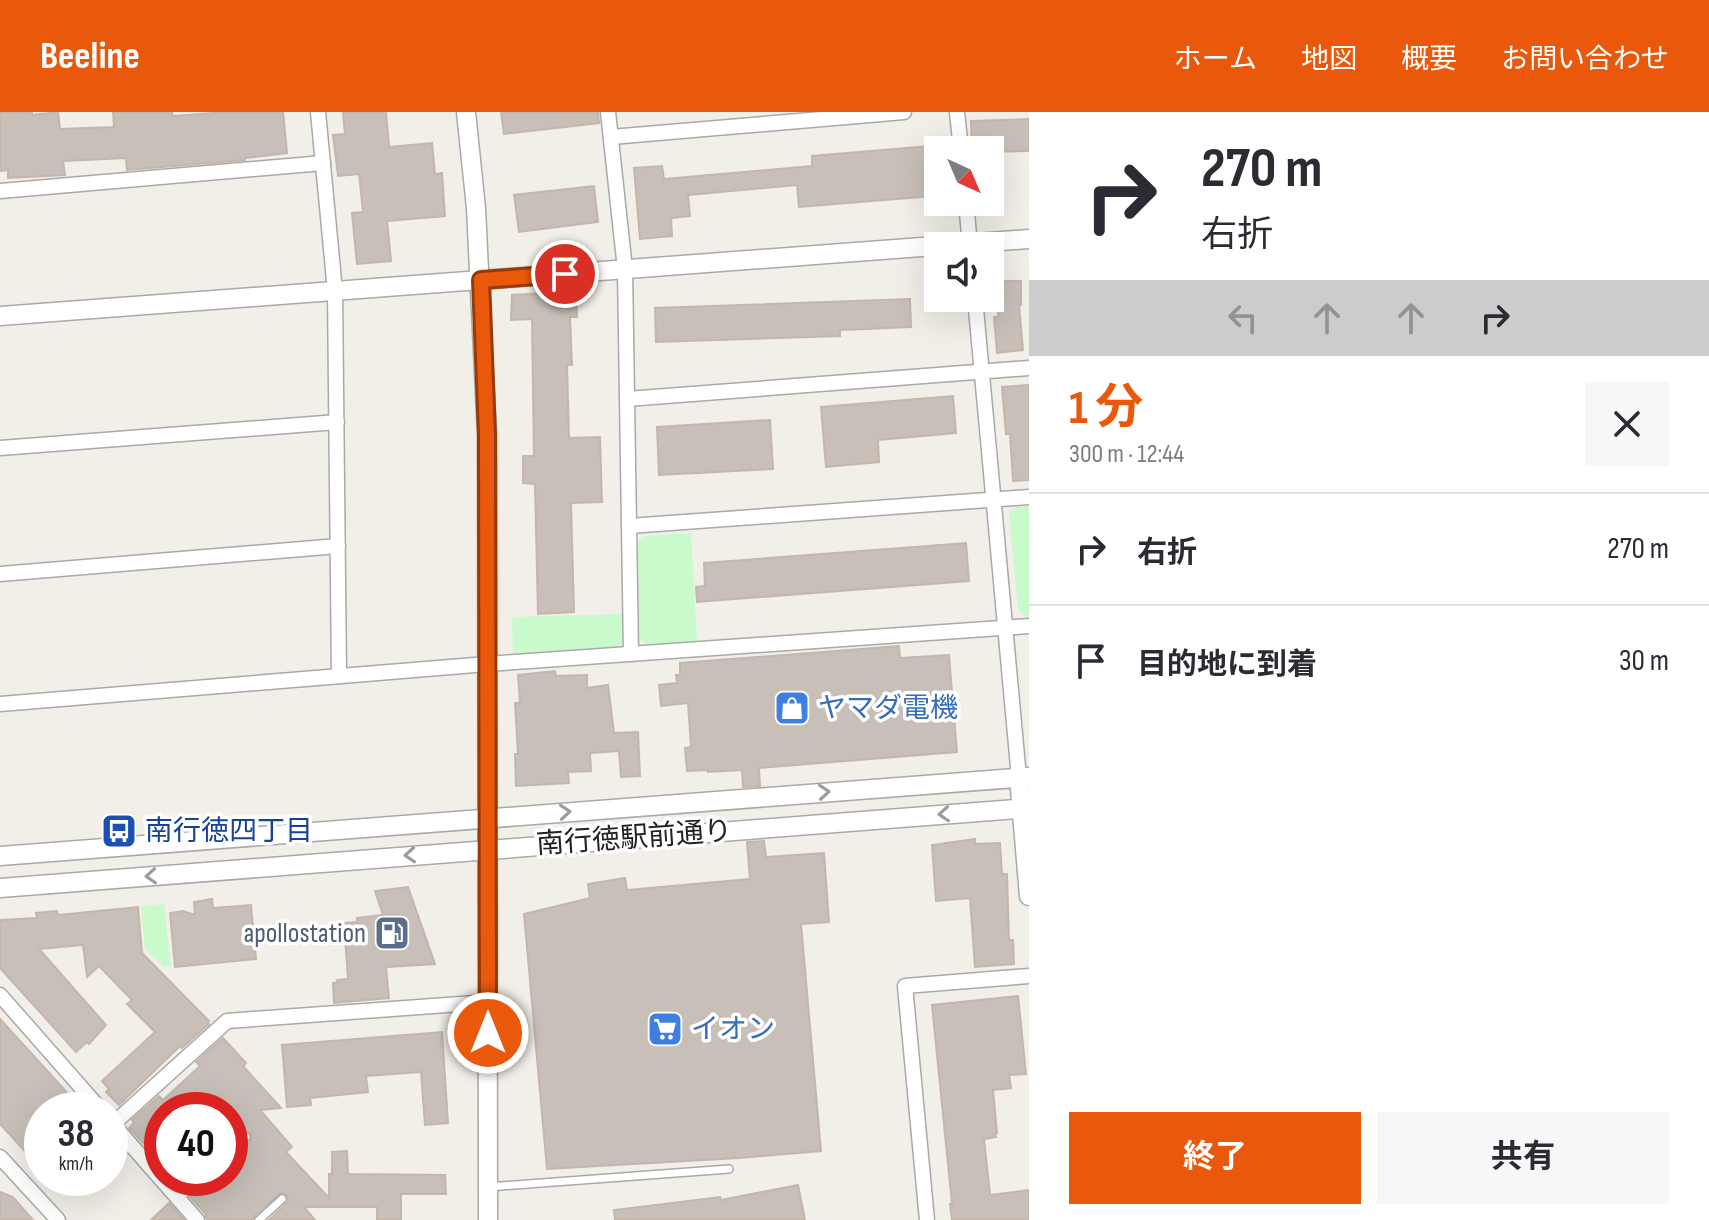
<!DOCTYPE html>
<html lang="ja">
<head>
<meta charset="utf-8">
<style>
  :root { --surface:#fff; --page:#f7f7f7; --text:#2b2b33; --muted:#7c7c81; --line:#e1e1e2; --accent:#ea580c }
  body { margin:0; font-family:"Sofia Sans Condensed","Noto Sans JP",sans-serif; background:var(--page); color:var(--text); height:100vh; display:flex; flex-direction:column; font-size:30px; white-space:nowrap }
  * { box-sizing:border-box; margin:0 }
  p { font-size:26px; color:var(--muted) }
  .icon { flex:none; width:44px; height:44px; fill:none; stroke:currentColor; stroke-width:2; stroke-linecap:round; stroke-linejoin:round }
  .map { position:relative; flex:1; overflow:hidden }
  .drawer { display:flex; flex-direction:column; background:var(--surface); width:680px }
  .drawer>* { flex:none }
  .banner { background:#fff; color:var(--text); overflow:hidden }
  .needle { width:52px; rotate:136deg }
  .controls { position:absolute; left:924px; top:24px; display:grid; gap:16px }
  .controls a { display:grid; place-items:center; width:80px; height:80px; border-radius:0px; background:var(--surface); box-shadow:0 8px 32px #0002; font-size:40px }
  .speed { position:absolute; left:24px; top:980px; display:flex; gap:16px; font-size:40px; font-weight:700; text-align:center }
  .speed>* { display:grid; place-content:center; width:104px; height:104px; border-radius:50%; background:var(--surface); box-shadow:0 8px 32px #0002; line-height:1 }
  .speed small { font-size:20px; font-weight:400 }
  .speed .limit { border:12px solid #d22; background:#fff; color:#111 }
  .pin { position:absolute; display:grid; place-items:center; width:68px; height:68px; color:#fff; margin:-34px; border:4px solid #fff; border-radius:50%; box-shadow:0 2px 8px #0007 }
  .me { position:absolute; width:88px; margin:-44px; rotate:0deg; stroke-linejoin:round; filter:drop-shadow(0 0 6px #0008) }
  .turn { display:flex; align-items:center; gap:28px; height:168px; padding:0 40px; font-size:36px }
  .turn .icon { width:104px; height:104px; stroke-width:2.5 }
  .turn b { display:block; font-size:56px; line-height:68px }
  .lanes { display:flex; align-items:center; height:76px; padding:0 40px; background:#0003; justify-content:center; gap:40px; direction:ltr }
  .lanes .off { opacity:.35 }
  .round { display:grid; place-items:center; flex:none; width:84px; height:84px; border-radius:0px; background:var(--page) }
  .headline { display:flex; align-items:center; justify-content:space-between; height:136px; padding:0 40px }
  h1 { font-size:48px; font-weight:700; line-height:60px; color:var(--accent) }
  .button { display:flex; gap:16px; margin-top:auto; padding:16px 40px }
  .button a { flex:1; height:92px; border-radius:0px; background:var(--accent); color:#fff; font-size:32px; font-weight:700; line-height:92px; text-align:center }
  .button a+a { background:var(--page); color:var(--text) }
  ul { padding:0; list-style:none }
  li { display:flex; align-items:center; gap:24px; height:112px; padding:0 40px; border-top:2px solid var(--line) }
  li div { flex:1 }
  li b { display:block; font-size:30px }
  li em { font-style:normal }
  header { display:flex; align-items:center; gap:48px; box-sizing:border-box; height:112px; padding:0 40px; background:var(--accent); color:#fff }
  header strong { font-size:38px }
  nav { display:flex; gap:44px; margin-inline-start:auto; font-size:28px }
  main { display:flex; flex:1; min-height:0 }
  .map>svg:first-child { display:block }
  .park { fill:#c8facc }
  .building { fill:#c7bfb8; stroke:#c4b6ab; stroke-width:2 }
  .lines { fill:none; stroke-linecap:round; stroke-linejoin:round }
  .service-casing { stroke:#a9a9a9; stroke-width:10 }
  .minor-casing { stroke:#a9a9a9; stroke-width:17 }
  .tertiary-casing { stroke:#a9a9a9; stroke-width:21 }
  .service { stroke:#fff; stroke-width:7 }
  .minor { stroke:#fff; stroke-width:14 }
  .tertiary { stroke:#fff; stroke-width:18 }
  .oneway { stroke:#9c9c9c }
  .route-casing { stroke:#983908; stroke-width:20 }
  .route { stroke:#ea580c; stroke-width:14 }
  .labels { text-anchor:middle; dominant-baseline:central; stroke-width:7; stroke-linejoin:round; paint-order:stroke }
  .shop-label { font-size:28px; fill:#366cbe; stroke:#fff; text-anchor:start }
  .transit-label { font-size:28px; fill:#164399; stroke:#fff; text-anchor:start }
  .street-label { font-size:28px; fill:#222; stroke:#fff }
  .service-label { font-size:28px; fill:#4e5e75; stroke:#fff; text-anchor:end }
</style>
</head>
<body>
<header>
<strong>Beeline</strong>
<nav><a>ホーム</a><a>地図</a><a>概要</a><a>お問い合わせ</a></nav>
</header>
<main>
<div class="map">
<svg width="1029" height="1108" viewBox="0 0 1029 1108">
  <rect width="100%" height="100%" fill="#f2efe9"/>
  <g class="park">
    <path d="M1029 394V504L1025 505 1018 496 1009 402 1016 395Z"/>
    <path d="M691 421 697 529 646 532 639 526 638 430 644 424Z"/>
    <path d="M622 502 623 531 616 537 513 542 512 505Z"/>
    <path d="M164 792 171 854 164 855 145 837 141 794Z"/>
  </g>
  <g class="building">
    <path d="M0 0H32V3L58 0 60 17 114 15 113 0H172L173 4 226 0H283L287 41 245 46V48L127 58 126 46 63 49 65 63 8 66V58L0 59Z"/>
    <path d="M343 0H386L389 35 432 31 435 62 442 61 445 104 387 109 391 149 357 152 352 101 363 100 359 62 338 64 333 23 345 22Z"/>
    <path d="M501 0H598L599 11 504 22Z"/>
    <path d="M1029 7V39L990 40V38H972L971 9Z"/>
    <path d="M929 34 933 84 799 95 797 73 688 83 690 104 671 106 672 124 640 127 634 56 662 54 664 67 812 54V44Z"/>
    <path d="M594 74 598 110 519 120 514 83Z"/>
    <path d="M998 169H1021V193H1019L1023 238 997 241 994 205H998Z"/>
    <path d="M576 179 577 205H570L572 253H567L569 326 600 325 602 390 571 391 574 500 538 502 535 372 523 371V344H534L532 207 511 208 512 183Z"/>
    <path d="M910 187 911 215 840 218V224L656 230 655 196Z"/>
    <path d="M1029 273V368L1013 369 1010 322H1006L1002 275Z"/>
    <path d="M953 284 956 321 878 328 879 350 826 355 821 295Z"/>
    <path d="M770 308 773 357 659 363 657 315Z"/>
    <path d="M966 431 969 469 697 490 696 475 705 474 704 451Z"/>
    <path d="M899 534 900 546 949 543 957 640 759 656 760 674 743 675 742 658 708 660V658L687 659 685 636 691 635 688 591 661 594 659 573 677 571 676 563H680V551Z"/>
    <path d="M555 559 556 564 587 563V576L608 573 614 621 638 620 640 664 621 665 619 639 590 641 591 659 568 660 569 671 516 674 515 642H518L515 591H520L518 563Z"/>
    <path d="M975 727V732L1000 731 1002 762H1007L1009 828H1013L1014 852 975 855 970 786 936 789 932 733Z"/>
    <path d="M764 729 766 745 824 741 829 810 801 812 821 1039 739 1046 547 1057 524 802 590 786 588 772 625 766 627 778 750 767 747 730Z"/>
    <path d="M408 775 435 852 386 855 389 886 334 891 333 871 338 870 337 868 348 867 344 811 357 810V806L383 803 375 779Z"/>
    <path d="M212 787 213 796 251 793 256 847 175 855 170 801 183 799 195 803 194 790Z"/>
    <path d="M138 795 142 841 209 909 207 910 209 912 182 936 180 934 119 993 106 980 109 977 102 969 155 920 127 892 132 888 99 854 87 865 83 833 39 837 106 913 89 932 87 930 76 940 0 856V808L37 806 36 801 57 799 58 803Z"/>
    <path d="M1018 884 1026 962 1009 963 1011 976 993 978 997 1021H995L996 1025 984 1027 990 1083 1029 1078V1108H952L950 1092H952L932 893Z"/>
    <path d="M0 907 83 998H42V1058L0 1012Z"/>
    <path d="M442 920 448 1011 425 1013 421 960 366 964 368 980 310 986 311 993 287 995 282 933Z"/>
    <path d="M223 926 246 951 243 954 281 996 260 998 292 1035 286 1040 329 1086V1062H332V1040L347 1039 348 1062 445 1063 446 1082H401V1108H377V1095H304L315 1108H269L288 1090 287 1083 281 1081 255 1103 253 1108H207L205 1101 190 1085 205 1071 207 1066H230V1054L242 1044 239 1040 251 1029V1021L244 1019 231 1031 230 998H162V1030L152 1040 129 1016 134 1011 132 1008 159 984 163 988 200 954 196 950Z"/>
    <path d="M798 1073 805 1108H615L614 1098 720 1085 721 1088Z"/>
    <path d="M0 1080 13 1085 33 1108H0Z"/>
    <path d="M169 1091 184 1108H151Z"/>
  </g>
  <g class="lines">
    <defs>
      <g id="service">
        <path d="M230 1040 246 1025"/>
        <path d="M488 1075 729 1057"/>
        <path d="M179 1087 201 1066"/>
        <path d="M259 1108 282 1087"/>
      </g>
      <g id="minor">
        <path d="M318 0 335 179 339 564"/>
        <path d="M608 0 625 157 631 542"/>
        <path d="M957 0 961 38"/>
        <path d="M611 25 904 0"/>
        <path d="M0 79 323 51"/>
        <path d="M966 90 970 134"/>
        <path d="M975 186 1019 666"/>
        <path d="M627 287 1029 256"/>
        <path d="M0 336 337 310"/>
        <path d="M629 414 1029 385"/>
        <path d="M0 462 338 434"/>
        <path d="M0 592 487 552 1029 514"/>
        <path d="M0 883 101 998"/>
        <path d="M110 1009 197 1108"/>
        <path d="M113 1012 227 909 488 890"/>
        <path d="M0 1045 58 1108"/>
        <path d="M927 1108 905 874 1029 864"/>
      </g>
      <g id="tertiary">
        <path d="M466 0 476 96 487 323 488 1108"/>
        <path d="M0 204 1029 127"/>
        <path d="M1019 666 1029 784"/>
        <path d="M0 744 1029 665"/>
        <path d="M0 776 1029 696"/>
      </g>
    </defs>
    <use href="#service" class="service-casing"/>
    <use href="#minor" class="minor-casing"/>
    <use href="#tertiary" class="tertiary-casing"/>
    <use href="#service" class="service"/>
    <use href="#minor" class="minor"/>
    <use href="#tertiary" class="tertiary"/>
  </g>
  <defs><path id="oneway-chevron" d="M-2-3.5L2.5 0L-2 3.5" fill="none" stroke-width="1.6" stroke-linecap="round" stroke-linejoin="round" transform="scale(2)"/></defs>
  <g class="oneway">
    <use href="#oneway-chevron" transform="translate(824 680) rotate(-4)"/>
    <use href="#oneway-chevron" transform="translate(565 700) rotate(-4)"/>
    <use href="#oneway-chevron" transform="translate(944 702) rotate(176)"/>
    <use href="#oneway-chevron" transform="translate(410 743) rotate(176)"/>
    <use href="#oneway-chevron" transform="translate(151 764) rotate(176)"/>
  </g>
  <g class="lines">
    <defs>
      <path id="route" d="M488 921 487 323 481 168 565 162"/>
    </defs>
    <use href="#route" class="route-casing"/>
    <use href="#route" class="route"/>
  </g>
  <defs>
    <symbol id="shop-square" viewBox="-11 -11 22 22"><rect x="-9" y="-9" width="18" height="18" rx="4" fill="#3f7fe0" stroke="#fff"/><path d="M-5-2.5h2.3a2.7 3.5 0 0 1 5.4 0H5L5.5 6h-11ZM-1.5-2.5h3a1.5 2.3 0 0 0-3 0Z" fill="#fff"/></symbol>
    <symbol id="bus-square" viewBox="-11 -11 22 22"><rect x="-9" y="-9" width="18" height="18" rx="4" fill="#1a4fb4" stroke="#fff"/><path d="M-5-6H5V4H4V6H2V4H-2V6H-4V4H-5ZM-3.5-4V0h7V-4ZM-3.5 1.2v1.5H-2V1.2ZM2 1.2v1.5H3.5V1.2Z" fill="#fff"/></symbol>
    <symbol id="fuel-square" viewBox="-11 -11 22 22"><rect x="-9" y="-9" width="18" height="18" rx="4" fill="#5c6f8a" stroke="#fff"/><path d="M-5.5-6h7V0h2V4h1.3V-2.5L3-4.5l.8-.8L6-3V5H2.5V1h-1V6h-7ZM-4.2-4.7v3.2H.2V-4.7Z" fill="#fff"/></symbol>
    <symbol id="supermarket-square" viewBox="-11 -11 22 22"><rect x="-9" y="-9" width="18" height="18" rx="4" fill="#3f7fe0" stroke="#fff"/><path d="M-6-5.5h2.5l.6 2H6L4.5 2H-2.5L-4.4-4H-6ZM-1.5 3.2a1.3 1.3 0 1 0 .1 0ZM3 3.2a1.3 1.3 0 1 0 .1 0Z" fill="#fff"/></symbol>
  </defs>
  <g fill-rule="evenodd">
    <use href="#shop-square" x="772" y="576" width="40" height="40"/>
    <use href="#bus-square" x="99" y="699" width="40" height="40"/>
    <use href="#fuel-square" x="372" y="801" width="40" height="40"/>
    <use href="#supermarket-square" x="645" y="897" width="40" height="40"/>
  </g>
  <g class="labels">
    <g class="shop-label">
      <text x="818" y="596">ヤマダ電機</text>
      <text x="691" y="917">イオン</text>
    </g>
    <g class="transit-label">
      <text x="145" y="719">南行徳四丁目</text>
    </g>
    <g class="street-label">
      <text transform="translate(634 726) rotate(-4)">南行徳駅前通り</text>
    </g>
    <g class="service-label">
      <text x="366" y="821">apollostation</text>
    </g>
  </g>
</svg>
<div class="controls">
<a><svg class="needle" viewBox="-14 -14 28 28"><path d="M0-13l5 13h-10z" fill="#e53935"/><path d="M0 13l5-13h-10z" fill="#7c7c81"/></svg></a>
<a><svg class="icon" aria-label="sound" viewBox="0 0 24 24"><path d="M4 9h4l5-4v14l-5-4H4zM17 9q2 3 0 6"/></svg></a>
</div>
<div class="speed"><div>38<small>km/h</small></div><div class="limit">40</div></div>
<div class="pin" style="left:565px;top:162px;background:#d93025"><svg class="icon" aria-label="arrive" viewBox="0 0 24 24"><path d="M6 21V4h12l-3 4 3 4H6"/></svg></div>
<svg class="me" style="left:488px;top:921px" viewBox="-20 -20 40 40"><circle r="17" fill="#ea580c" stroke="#fff" stroke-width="3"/><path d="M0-11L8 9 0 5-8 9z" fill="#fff"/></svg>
</div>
<section class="drawer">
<div class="banner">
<div class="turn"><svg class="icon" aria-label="right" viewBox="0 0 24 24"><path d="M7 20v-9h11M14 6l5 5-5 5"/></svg><div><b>270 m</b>右折</div></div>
<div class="lanes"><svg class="icon off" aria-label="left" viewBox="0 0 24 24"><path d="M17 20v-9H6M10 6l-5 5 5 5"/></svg><svg class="icon off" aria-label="ahead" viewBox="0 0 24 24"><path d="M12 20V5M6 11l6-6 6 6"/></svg><svg class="icon off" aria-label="ahead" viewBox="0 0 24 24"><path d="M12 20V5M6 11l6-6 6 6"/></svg><svg class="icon" aria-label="right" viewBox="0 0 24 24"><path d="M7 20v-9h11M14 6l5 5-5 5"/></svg></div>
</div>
<div class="headline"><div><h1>1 分</h1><p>300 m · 12:44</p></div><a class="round"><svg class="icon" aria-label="close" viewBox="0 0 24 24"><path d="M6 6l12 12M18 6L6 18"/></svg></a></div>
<ul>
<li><svg class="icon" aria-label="right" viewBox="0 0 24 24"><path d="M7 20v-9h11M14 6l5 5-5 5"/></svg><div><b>右折</b></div><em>270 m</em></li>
<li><svg class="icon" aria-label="arrive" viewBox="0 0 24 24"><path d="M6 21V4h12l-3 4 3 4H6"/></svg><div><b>目的地に到着</b></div><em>30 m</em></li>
</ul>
<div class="button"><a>終了</a><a>共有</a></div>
</section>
</main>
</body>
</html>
